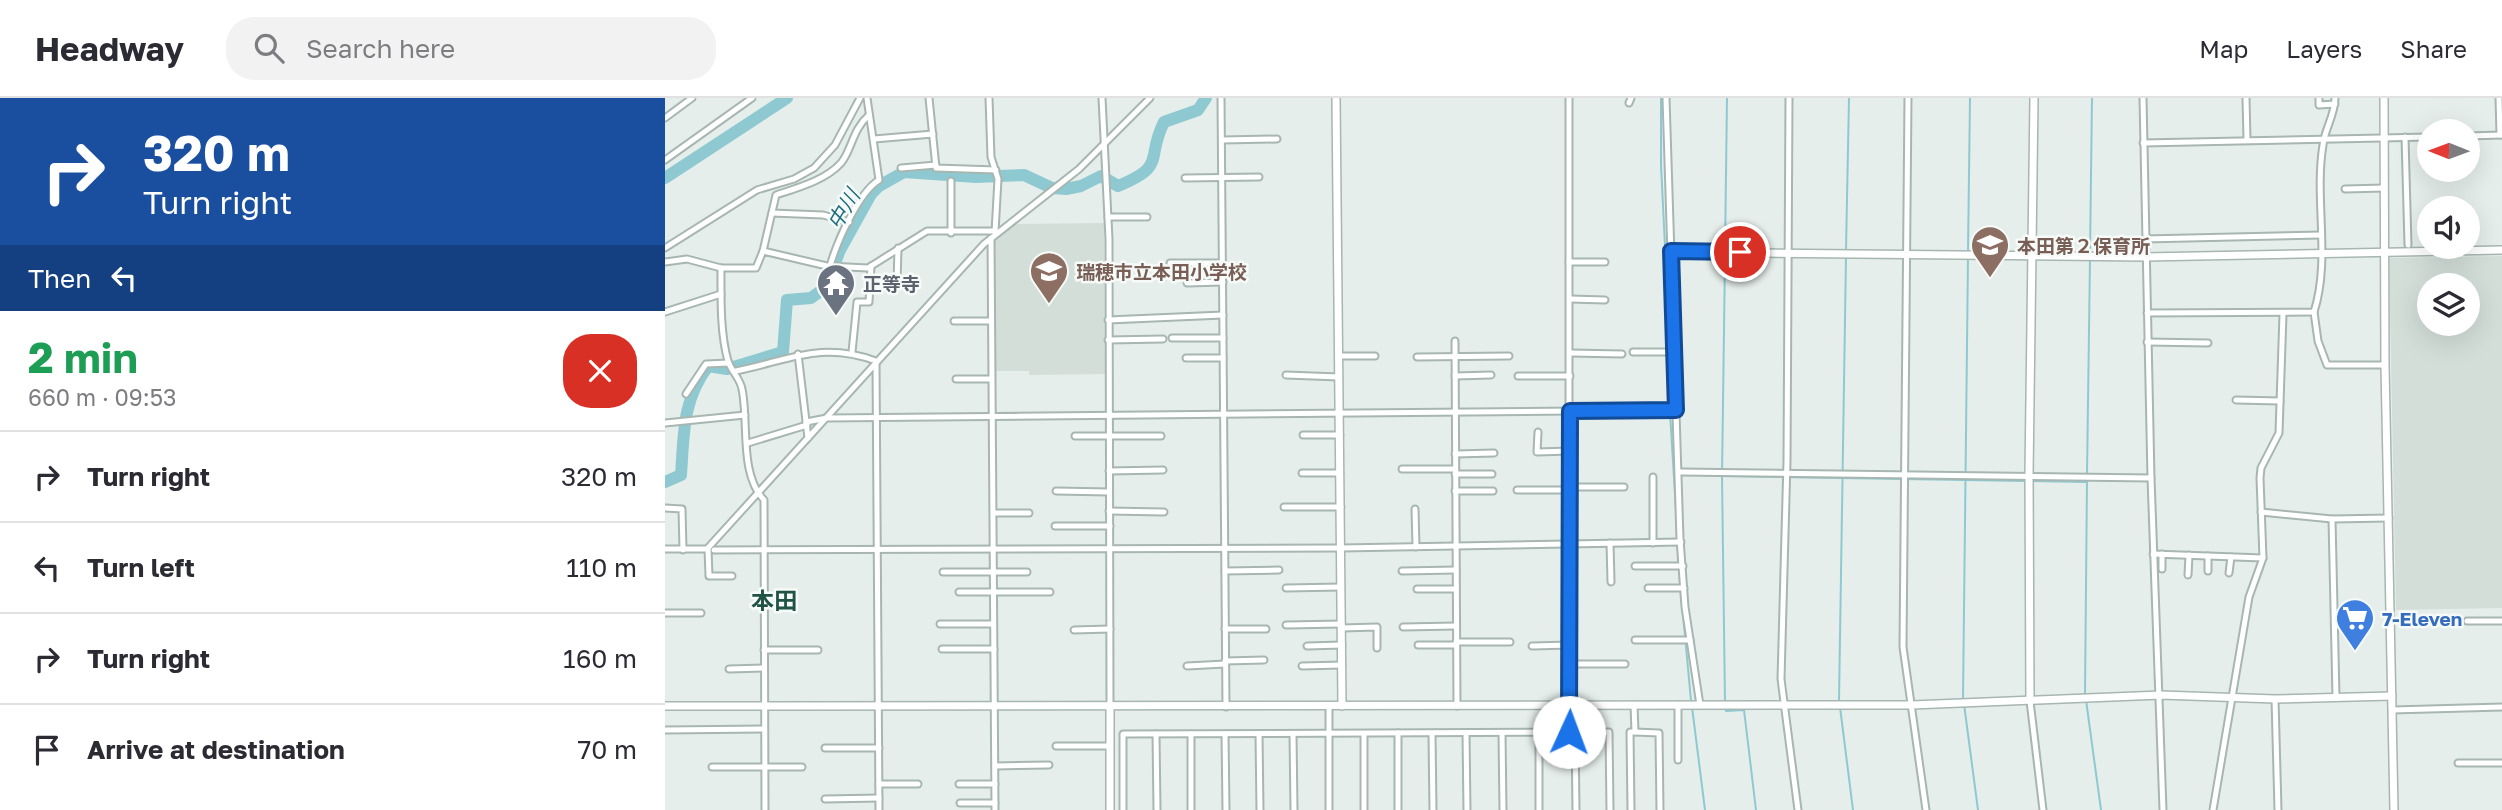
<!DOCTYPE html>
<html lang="en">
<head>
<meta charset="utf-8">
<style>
  :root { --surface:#fff; --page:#f2f2f3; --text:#2b2b33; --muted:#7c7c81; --line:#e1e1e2 }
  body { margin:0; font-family:"Golos Text","Noto Sans JP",sans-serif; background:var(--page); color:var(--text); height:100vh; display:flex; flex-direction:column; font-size:26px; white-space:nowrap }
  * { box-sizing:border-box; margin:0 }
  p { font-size:23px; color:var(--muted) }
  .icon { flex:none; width:38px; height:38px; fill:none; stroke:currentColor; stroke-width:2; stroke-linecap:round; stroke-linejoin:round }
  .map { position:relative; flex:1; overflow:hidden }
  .side { display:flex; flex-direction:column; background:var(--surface); width:665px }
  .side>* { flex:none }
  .top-card { background:#1a4fa0; color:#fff; overflow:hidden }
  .needle { width:46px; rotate:271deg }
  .buttons { position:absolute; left:1752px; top:21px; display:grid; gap:14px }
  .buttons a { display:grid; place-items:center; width:63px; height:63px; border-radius:50%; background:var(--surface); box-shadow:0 7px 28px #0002; font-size:35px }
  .pin { position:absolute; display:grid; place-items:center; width:60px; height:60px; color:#fff; margin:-30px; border:4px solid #fff; border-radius:50%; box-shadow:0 2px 7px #0007 }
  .me { position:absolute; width:77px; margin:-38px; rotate:2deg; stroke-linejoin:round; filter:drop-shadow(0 0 5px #0008) }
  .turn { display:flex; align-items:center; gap:24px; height:147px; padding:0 28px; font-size:32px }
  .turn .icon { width:91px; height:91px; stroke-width:2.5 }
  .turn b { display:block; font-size:49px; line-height:60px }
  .then { display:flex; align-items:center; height:66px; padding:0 28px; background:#0003; gap:14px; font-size:26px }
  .round { display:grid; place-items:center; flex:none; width:74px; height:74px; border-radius:28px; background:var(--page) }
  .overview { display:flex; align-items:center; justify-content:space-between; height:119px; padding:0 28px }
  h1 { font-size:42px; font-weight:700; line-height:52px; color:#1e9e55 }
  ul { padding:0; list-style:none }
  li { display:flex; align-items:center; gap:21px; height:91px; padding:0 28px; border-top:2px solid var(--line) }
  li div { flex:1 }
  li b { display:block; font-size:26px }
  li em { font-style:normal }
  header { display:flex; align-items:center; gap:42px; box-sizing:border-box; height:98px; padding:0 35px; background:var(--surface); border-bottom:2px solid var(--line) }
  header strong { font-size:33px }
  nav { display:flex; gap:38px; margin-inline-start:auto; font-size:24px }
  .search { width:490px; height:63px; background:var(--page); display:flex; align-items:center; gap:18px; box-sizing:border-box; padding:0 24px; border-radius:28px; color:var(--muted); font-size:26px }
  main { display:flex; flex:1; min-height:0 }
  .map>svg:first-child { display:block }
  .built { fill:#d3ded9; fill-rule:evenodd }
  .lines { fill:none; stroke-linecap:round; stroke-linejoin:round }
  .stream { stroke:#8ec9d2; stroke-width:2 }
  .river { stroke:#8ec9d2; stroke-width:12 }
  .minor-casing { stroke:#a7b6b1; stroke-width:9 }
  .tertiary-casing { stroke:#a7b6b1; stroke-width:10 }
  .minor { stroke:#fff; stroke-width:5 }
  .tertiary { stroke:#fff; stroke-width:7 }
  .route-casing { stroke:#114b97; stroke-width:18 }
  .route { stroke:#1a73e8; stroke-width:12 }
  .labels { text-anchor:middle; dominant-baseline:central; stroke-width:5; stroke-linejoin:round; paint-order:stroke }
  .education-label { font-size:19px; font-weight:bold; fill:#785e54; stroke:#f6faf8; text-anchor:start }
  .worship-label { font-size:19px; font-weight:bold; fill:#5b616d; stroke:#f6faf8; text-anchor:start }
  .shop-label { font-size:19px; font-weight:bold; fill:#366cbe; stroke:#f6faf8; text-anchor:start }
  .water-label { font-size:21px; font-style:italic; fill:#1e6f7c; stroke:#f6faf8 }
  .quarter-label { font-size:23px; font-weight:bold; fill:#205345; stroke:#f6faf8 }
</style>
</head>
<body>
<header>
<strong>Headway</strong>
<div class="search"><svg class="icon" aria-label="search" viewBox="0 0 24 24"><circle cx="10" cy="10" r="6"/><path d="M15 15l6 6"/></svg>Search here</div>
<nav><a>Map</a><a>Layers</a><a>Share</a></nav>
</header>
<main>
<section class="side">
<div class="top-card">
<div class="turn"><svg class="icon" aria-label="right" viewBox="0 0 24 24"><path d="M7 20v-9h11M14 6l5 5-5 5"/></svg><div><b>320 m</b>Turn right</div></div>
<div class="then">Then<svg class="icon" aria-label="left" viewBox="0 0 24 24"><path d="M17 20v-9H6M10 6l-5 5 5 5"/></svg></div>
</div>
<div class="overview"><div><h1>2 min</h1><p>660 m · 09:53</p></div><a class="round" style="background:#d93025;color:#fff"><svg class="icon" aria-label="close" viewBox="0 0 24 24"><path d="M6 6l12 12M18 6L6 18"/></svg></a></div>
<ul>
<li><svg class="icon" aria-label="right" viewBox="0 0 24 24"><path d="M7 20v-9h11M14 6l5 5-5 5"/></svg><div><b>Turn right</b></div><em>320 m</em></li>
<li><svg class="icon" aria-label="left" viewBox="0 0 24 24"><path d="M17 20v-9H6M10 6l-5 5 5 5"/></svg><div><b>Turn left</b></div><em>110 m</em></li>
<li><svg class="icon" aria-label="right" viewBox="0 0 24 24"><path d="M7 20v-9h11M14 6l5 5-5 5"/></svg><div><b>Turn right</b></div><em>160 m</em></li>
<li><svg class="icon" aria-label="arrive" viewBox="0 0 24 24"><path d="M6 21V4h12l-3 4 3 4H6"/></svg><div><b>Arrive at destination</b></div><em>70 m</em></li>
</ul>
</section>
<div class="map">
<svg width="1837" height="712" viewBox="0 0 1837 712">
  <rect width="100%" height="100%" fill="#e5eeea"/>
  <g class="built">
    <path d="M439 125 440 276 364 277V273H330L328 142 351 126Z"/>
    <path d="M1837 158V510L1731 512 1724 160ZM1764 187H1802V226H1764Z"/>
  </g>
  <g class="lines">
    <g class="stream">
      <path d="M996 0V67L1005 250"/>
      <path d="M1181 152 1184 0"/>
      <path d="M1060 153 1062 0"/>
      <path d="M1303 153 1305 0"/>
      <path d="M1425 156 1427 0"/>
      <path d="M1060 159 1057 378 1060 604"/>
      <path d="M1005 310 1006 256"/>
      <path d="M1005 315 1012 428"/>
      <path d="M1422 376 1425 161"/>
      <path d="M1059 378 1361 383"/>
      <path d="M1367 383 1421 384"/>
      <path d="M1013 444V464"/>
      <path d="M1014 472 1026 603"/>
      <path d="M1420 597 1422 382"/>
      <path d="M1298 601 1303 159"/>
      <path d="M1421 602 1436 712"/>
      <path d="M1174 603 1181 158"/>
      <path d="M1299 606 1313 712"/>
      <path d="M1027 609 1040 712"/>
      <path d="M1175 609 1188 712"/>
      <path d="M1060 610 1061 613 1079 612 1091 712"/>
    </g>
    <g class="river">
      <path d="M0 80 122 0"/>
      <path d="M0 384 16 377C19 336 17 303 43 268L62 271 118 254 122 202 146 200 161 189 175 152 206 96 214 88 239 74 311 79 359 77 387 90 401 91 416 88 436 78 453 88C503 67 480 62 499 24L533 12 541 0"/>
    </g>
    <defs>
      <g id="minor">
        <path d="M264 0 271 70 331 72"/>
        <path d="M324 0 326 59 333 81 330 134"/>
        <path d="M437 0 444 141 445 607"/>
        <path d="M556 0 561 609"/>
        <path d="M904 0V634"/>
        <path d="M1001 0 1015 441 1020 509 1035 607"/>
        <path d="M1124 0 1122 363 1116 581 1133 712"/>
        <path d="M1243 0 1238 549 1261 712"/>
        <path d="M1478 0 1486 380 1498 712"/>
        <path d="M1581 0 1582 42"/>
        <path d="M1654 0V7L1670 6"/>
        <path d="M1834 0 1835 37"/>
        <path d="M964 5 966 0"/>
        <path d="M0 20 27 0"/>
        <path d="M1802 38 1837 37"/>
        <path d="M1740 39 1743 147"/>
        <path d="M209 41 268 36"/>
        <path d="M557 42 612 41"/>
        <path d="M1478 45 1764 39"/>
        <path d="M0 62 87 0"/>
        <path d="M236 70 271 67"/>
        <path d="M520 80 594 79"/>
        <path d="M1680 91 1719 90"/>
        <path d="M107 115 158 117 184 124"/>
        <path d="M443 119H482"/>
        <path d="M286 135V83"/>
        <path d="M326 140 330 712"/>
        <path d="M1479 141 1656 137"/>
        <path d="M0 150 92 92 129 81 149 70 170 47 195 0"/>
        <path d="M98 153 111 97C132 90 161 82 176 65 187 52 187 32 204 17"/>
        <path d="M0 164 22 161 56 170H91L98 153 162 168 203 170 262 133H330"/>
        <path d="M904 164H940"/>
        <path d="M505 165H558"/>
        <path d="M165 168C172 144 193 95 214 82L202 0"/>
        <path d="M56 170C56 199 55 235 63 263 66 273 75 280 77 291 84 325 74 376 99 402L100 712"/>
        <path d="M522 185 558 184"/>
        <path d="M232 186 233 150"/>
        <path d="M905 201 940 202"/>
        <path d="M0 214 56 196"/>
        <path d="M1649 214 1653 243 1662 267H1720"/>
        <path d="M1482 215 1649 214C1666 161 1649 101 1658 47 1660 30 1670 17 1670 0"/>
        <path d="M443 222 558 217"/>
        <path d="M289 223H326"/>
        <path d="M507 240H558"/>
        <path d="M443 242 498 241"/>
        <path d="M790 243 792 608"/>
        <path d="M1482 244 1543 245"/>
        <path d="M187 254 192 204H204L206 168"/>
        <path d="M968 254H1010"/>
        <path d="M905 255 957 256"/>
        <path d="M133 256 143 340"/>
        <path d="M674 258H710"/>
        <path d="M752 259 844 258"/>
        <path d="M521 260H558"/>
        <path d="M211 264 214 712"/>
        <path d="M71 273C125 262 156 243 211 263"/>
        <path d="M621 277 674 279"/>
        <path d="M790 278 826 277"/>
        <path d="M853 278H905"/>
        <path d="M291 281H326"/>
        <path d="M21 296 41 266 64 265"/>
        <path d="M1571 302 1615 303"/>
        <path d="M141 324 162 320 1011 312"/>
        <path d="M0 325 80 317"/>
        <path d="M873 334 872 354 905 353"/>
        <path d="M638 337H675"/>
        <path d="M410 338H496"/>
        <path d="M83 345 142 327"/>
        <path d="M790 356 829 355"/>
        <path d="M737 371H790"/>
        <path d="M444 373 498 372"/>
        <path d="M1015 374 1486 380"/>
        <path d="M637 375H675"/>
        <path d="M790 376H827"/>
        <path d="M988 379V445"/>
        <path d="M905 389H959"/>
        <path d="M852 392H905"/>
        <path d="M391 393 444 394"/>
        <path d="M790 393H828"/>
        <path d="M619 409H676"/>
        <path d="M0 410 17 411 18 452"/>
        <path d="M750 411 751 449"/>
        <path d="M444 413 499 414"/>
        <path d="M1596 414 1667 421 1724 420"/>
        <path d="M329 415H364"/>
        <path d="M1667 421 1671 599"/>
        <path d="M390 428H445"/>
        <path d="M945 445 946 484"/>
        <path d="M0 451H42L319 146 414 71 485 0"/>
        <path d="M43 451 44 478H67"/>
        <path d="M49 452 676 450 1016 444"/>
        <path d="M1488 456 1598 460"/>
        <path d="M970 468H1018"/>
        <path d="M1497 471V456"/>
        <path d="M560 473 614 472"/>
        <path d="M737 473 791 472"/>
        <path d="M1543 473V458"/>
        <path d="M278 474H362"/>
        <path d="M1564 475 1566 459"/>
        <path d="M1523 477 1524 457"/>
        <path d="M621 490 676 489"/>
        <path d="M983 490H1019"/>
        <path d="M752 491H791"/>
        <path d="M294 494H385"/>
        <path d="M0 515H36"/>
        <path d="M1802 523H1837"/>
        <path d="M275 526H328"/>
        <path d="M621 527 677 526"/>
        <path d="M738 529 791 528"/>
        <path d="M677 530 712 529V550"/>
        <path d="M560 531H601"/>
        <path d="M409 532 445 531"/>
        <path d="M970 542H1025"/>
        <path d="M791 544H845"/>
        <path d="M753 547H791"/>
        <path d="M642 548 677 547"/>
        <path d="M867 548 905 547"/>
        <path d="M277 551H329"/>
        <path d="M99 552H153"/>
        <path d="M560 563 599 562"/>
        <path d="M906 566H960"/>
        <path d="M522 568 560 566"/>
        <path d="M637 568 677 567"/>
        <path d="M64 571 99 570"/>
        <path d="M1610 601 1613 712"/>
        <path d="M1365 603 1378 712"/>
        <path d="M1013 607V662"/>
        <path d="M664 608V712"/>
        <path d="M1727 612 1837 609"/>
        <path d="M0 632 99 631"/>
        <path d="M910 634 911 712"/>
        <path d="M970 634 994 635 995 712"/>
        <path d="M733 635V712"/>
        <path d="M801 635 802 712"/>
        <path d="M837 635 838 712"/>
        <path d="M874 635V712"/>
        <path d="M491 636 492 712"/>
        <path d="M526 636V712"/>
        <path d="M560 636 561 712"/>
        <path d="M594 636 595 712"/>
        <path d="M628 636 629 712"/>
        <path d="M767 636 768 712"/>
        <path d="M391 648H445"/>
        <path d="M160 650H214"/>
        <path d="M1793 665H1837"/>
        <path d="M330 668 384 667"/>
        <path d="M47 669H137"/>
        <path d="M214 686H253"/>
        <path d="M294 686H330"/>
        <path d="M160 701 214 700"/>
        <path d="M295 705H330"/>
        <path d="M458 712V636L944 634 945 712"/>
        <path d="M699 712V636"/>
        <path d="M966 712 965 634H970L969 607"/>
        <path d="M1548 712 1584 499 1598 460 1595 380 1596 370 1614 335 1618 216"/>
      </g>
      <g id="tertiary">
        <path d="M671 0 677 608"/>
        <path d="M1719 0 1720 267 1729 712"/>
        <path d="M1006 154 1480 159 1837 152"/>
        <path d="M1365 603 1364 376 1369 0"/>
        <path d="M445 607V712"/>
        <path d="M0 608 1247 607 1496 597 1610 601 1727 598"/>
      </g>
    </defs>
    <use href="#minor" class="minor-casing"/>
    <use href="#tertiary" class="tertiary-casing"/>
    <use href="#minor" class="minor"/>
    <use href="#tertiary" class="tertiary"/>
  </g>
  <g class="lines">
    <defs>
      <path id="route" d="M904 634 905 313 1011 312 1006 153 1075 154"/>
    </defs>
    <use href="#route" class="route-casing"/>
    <use href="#route" class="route"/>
  </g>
  <defs>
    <symbol id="school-pin" viewBox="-11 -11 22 30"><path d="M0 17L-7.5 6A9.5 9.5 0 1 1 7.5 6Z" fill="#8d6e63" stroke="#f6faf8"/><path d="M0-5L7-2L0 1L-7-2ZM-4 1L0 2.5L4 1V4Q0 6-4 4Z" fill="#fff"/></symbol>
    <symbol id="temple-pin" viewBox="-11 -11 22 30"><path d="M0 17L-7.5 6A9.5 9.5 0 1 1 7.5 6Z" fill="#6b7280" stroke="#f6faf8"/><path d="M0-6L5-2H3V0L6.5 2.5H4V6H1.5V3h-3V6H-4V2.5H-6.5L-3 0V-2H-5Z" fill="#fff"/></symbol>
    <symbol id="supermarket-pin" viewBox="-11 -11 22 30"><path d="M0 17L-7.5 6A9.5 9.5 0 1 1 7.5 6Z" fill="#3f7fe0" stroke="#f6faf8"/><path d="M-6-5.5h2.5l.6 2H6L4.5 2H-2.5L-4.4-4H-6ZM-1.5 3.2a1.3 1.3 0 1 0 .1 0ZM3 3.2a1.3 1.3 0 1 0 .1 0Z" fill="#fff"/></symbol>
  </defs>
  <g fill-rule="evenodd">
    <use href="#school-pin" x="1303" y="125" width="44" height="60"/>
    <use href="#school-pin" x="362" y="151" width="44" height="60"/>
    <use href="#temple-pin" x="149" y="163" width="44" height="60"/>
    <use href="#supermarket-pin" x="1668" y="498" width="44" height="60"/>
  </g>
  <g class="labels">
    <g class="education-label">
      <text x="1352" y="147">本田第２保育所</text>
      <text x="411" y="173">瑞穂市立本田小学校</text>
    </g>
    <g class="worship-label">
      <text x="198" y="185">正等寺</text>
    </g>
    <g class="shop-label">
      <text x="1717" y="520">7-Eleven</text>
    </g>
    <g class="water-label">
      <text transform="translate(178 111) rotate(-59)">中川</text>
    </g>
    <g class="quarter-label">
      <text x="109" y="502">本田</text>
    </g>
  </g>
</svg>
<div class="buttons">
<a><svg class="needle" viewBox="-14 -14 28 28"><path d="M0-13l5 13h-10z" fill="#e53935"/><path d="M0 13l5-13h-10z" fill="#7c7c81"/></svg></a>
<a><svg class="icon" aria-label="sound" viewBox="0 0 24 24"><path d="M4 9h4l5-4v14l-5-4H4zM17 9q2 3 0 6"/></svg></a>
<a><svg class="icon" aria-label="layers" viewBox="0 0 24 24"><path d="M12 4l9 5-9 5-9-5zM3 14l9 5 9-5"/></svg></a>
</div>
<div class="pin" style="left:1075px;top:154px;background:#d93025"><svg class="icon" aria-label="arrive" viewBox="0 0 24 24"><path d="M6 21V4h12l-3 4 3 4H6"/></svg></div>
<svg class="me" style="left:904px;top:634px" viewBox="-20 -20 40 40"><circle r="19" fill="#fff"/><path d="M0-13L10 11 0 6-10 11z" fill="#1a73e8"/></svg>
</div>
</main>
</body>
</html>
